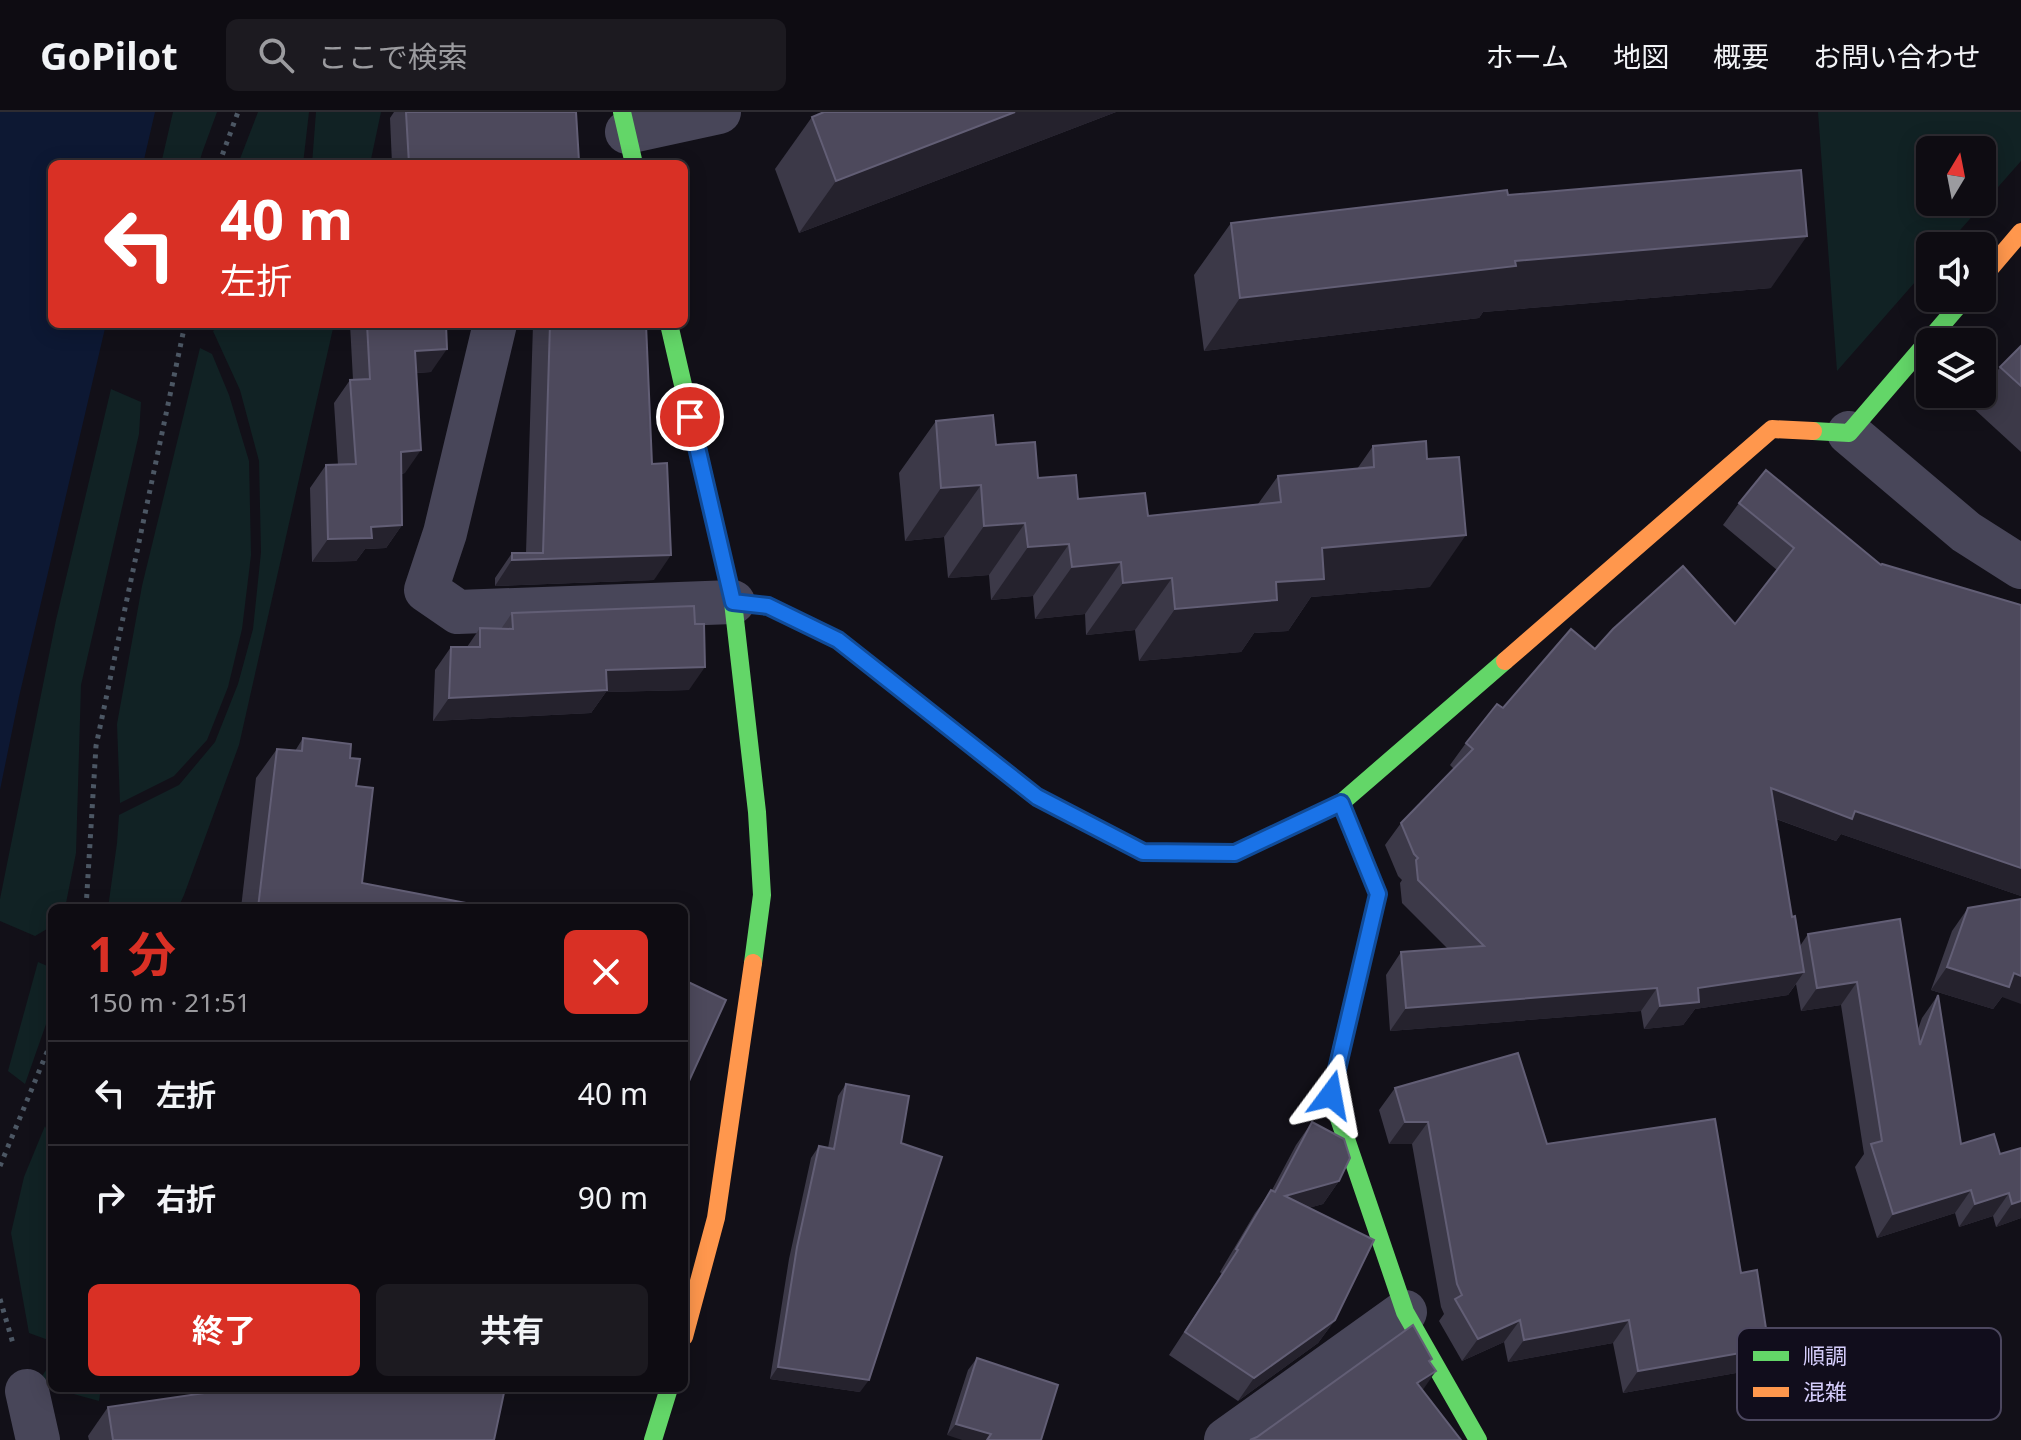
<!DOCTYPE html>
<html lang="ja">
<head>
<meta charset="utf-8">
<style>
  :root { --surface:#0e0c12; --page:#1c1a20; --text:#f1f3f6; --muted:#9b9b9f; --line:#2e2c32; --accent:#d93025 }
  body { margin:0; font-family:"Noto Sans","Noto Sans JP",sans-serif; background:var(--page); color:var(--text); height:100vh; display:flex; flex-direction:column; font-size:30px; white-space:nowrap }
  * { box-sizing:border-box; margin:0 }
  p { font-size:26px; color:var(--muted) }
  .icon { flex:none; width:44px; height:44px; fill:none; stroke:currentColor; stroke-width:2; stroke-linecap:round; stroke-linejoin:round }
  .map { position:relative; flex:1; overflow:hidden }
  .side { position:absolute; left:48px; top:792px; width:640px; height:488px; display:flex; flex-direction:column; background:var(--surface); border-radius:12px; box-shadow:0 4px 20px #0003,0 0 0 2px var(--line) }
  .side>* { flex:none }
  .guide { position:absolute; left:48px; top:48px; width:640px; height:168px; border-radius:12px; box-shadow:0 4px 20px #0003,0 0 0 2px var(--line); background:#d93025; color:#fff; overflow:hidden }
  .needle { width:52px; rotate:10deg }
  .tools { position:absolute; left:1916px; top:24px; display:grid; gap:16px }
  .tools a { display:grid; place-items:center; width:80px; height:80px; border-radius:12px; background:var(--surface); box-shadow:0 4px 20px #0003,0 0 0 2px var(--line); font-size:40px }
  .pin { position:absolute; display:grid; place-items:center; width:68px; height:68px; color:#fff; margin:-34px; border:4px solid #fff; border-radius:50%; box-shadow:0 2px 8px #0007 }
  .me { position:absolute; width:88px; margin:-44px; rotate:13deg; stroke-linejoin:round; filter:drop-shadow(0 0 6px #0008) }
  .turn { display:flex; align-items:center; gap:28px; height:168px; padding:0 40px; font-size:36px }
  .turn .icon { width:104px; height:104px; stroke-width:2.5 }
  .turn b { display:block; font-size:56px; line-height:68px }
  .round { display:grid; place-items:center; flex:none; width:84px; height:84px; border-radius:12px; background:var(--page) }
  .overview { display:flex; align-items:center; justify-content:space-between; height:136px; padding:0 40px }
  h1 { font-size:48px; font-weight:700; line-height:60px; color:var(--accent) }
  .primary-button { display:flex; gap:16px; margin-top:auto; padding:16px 40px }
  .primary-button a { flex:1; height:92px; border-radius:12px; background:var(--accent); color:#fff; font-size:32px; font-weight:700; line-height:92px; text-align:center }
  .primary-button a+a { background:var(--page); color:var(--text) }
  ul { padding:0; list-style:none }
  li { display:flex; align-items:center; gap:24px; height:104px; padding:0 40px; border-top:2px solid var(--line) }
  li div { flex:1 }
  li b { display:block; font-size:30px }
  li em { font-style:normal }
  header { display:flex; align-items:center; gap:48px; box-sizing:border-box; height:112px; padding:0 40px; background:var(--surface); border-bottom:2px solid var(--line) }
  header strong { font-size:38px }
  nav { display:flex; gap:44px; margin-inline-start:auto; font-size:28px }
  .search { width:560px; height:72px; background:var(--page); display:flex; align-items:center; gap:20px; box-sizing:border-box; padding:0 28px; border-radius:12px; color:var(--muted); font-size:30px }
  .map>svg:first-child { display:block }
  .green { fill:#112224; fill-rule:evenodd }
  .water { fill:#0d1833 }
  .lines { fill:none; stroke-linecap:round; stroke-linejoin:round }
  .path { stroke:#4c5764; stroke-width:5; stroke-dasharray:4 6; stroke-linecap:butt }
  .street { stroke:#484659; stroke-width:44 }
  .fast { stroke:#63d668; stroke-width:18 }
  .slow { stroke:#ff974d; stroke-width:18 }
  .wall { fill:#3c3948 }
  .shaded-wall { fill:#25222d }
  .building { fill:#4d495c; stroke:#625e75; stroke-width:2 }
  .route-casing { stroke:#114b97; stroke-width:20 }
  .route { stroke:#1a73e8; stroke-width:14 }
  .key { fill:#110d1c; stroke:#4c475f; stroke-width:2 }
  .key-label { font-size:22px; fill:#d5cdfb }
</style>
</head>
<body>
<header>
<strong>GoPilot</strong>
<div class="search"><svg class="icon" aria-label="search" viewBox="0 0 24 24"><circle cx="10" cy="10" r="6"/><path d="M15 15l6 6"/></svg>ここで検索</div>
<nav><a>ホーム</a><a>地図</a><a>概要</a><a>お問い合わせ</a></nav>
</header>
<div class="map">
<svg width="2021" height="1328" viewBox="0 0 2021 1328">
  <rect width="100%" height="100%" fill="#121018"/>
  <g class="green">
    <path d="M173 0H217L202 41 199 52H161Z"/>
    <path d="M258 0H309L303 52H238Z"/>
    <path d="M316 0H381L370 52H312Z"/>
    <path d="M1818 0H2021V49L1946 134H1930V153L1837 259ZM1930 38H1982V90H1930Z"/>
    <path d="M221 212H334L239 633 184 783 178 796H108L117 731 119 703 179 673 215 630 238 572 253 517 261 440 259 349 240 278 213 219Z"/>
    <path d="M200 236 212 242 229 283 249 349 251 443 242 517 228 575 207 628 174 664 120 691 117 612 142 474Z"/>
    <path d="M111 277 141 290 139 322 81 573 76 741 65 796H52V814L35 824 0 809V787L56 508Z"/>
    <path d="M38 850 52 856V895L25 972 8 959Z"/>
    <path d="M45 1014 52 1029 51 1229 29 1221 11 1121 24 1065Z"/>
    <path d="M52 1249V1276H101L99 1289 37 1272Z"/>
  </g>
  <path class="water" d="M0 0H155L143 52H52V212H106L19 585 0 678Z"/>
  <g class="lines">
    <g class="path">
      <path d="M219 52 238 0"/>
      <path d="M86 796 96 634 185 212"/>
      <path d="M0 1054 52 928"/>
      <path d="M0 1187 14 1235"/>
    </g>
    <g class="street">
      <path d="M627 20 719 0"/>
      <path d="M495 212 445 421 426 478 458 500 733 490"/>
      <path d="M1849 321 1966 420 2021 455"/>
      <path d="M27 1279 38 1328"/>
      <path d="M1226 1328 1405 1200"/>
    </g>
    <g class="fast">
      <path d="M622 0 634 52"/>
      <path d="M669 212 733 490 757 700 762 783 753 851"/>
      <path d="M1813 319 1849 321 1965 186"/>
      <path d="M733 490 768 494 838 528 1037 685 1143 740 1235 741 1341 691 1505 549"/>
      <path d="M1340 943 1331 983 1405 1200 1478 1328"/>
      <path d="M653 1328 669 1276"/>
    </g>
    <g class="slow">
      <path d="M1982 166 2021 120"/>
      <path d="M1505 549 1772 317 1813 319"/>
      <path d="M1340 943 1378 782 1341 691"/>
      <path d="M684 1225 716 1106 753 851"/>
    </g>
  </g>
  <g class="wall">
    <path d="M394 0H576L577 52H392L390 6Z"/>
    <path d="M824 0H1116L799 121 775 57 812 5Z"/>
    <path d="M1508 83 1771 176 1483 200 1479 206 1204 239 1194 163 1231 111Z"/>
    <path d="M350 212H446L431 260 416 261 405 361 401 362 402 413 386 436 365 437 356 449 312 450 310 376 326 353H338L334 291 350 268H353Z"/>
    <path d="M533 212H646L654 468 495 474V466L512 441H526Z"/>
    <path d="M2021 234V340L1972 295 2000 255Z"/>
    <path d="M936 309 996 333 1038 366 1078 387 1148 404 1258 392 1278 364 1357 357 1373 334 1430 475 1311 485 1288 519 1254 521 1241 540 1139 549 1135 518 1086 523 1085 502 1035 507 1033 484 991 488 989 463 948 466 944 425 905 429 899 361Z"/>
    <path d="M1739 391 1881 453 2021 493V784L1841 722 1836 729 1776 707 1792 805 1800 834 1808 822 1918 917 1922 906 1938 883 1961 1032 2000 1042 2021 1036V1106L1996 1115 1993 1104 1959 1115 1955 1101 1877 1126 1855 1055 1864 1042 1841 893 1801 899 1796 872 1788 883 1695 897 1683 913 1644 917 1641 899 1390 919 1386 863 1401 840 1448 837 1402 791 1400 771 1402 768 1398 764 1385 733 1401 711 1454 657 1450 653 1466 631 1503 596 1595 537 1735 512 1777 458 1723 413Z"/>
    <path d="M512 501 689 578 606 580 591 601 433 609 435 558 451 535H467L480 516 501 517Z"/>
    <path d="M303 626 350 646 356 674 362 771 492 796H241L256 666 277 637 295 639Z"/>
    <path d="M1968 796 2002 885 1993 897 1931 878 1952 819Z"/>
    <path d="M846 972 860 1280 770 1267 789 1147 811 1046 819 1034 828 1036 838 984Z"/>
    <path d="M1395 976 1547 1032 1753 1258 1623 1281 1613 1231 1508 1250 1504 1230 1462 1249 1439 1209 1444 1202 1441 1195 1412 1032H1389L1379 998Z"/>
    <path d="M1312 1010 1339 1069 1323 1092 1308 1096 1335 1208 1318 1231 1238 1289 1169 1243 1222 1162 1220 1160 1255 1101 1272 1078 1296 1033Z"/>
    <path d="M977 1246 1058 1273 947 1323 968 1258Z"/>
    <path d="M108 1295 494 1328H89L88 1324Z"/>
  </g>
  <g class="shaded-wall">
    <path d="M1015 0H1116L799 121 836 69Z"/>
    <path d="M579 49 577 52H516Z"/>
    <path d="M1807 124 1771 176 1483 200 1479 206 1204 239 1240 186 1515 149Z"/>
    <path d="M447 237 431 260 399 262 415 239Z"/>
    <path d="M421 338 405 361 385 363 401 340Z"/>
    <path d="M981 373 944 425 905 429 941 376Z"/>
    <path d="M1025 411 989 463 948 466 984 414Z"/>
    <path d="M402 413 386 436 365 437 356 449 312 450 328 427 371 415Z"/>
    <path d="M1466 423 1430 475 1311 485 1288 519 1254 521 1241 540 1139 549 1175 497 1276 470 1322 436Z"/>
    <path d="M1069 432 1033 484 991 488 1028 435Z"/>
    <path d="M671 443 654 468 495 474 512 448Z"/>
    <path d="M1121 450 1085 502 1035 507 1072 455Z"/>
    <path d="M1172 466 1135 518 1086 523 1123 471Z"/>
    <path d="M705 555 689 578 606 580 591 601 433 609 449 586 606 558Z"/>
    <path d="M1771 676 1855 699 2021 756V784L1841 722 1836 729 1755 699Z"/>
    <path d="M1947 855 2014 861 2021 864V892L2002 885 1993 897 1931 878Z"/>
    <path d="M1804 860 1788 883 1695 897 1683 913 1644 917 1660 894 1698 876Z"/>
    <path d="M1857 870 1841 893 1801 899 1817 876Z"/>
    <path d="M1657 876 1641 899 1390 919 1406 896Z"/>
    <path d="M1405 1010H1428L1412 1032H1389Z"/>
    <path d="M1339 1069 1323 1092 1268 1107 1285 1084Z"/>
    <path d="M1971 1078 1955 1101 1877 1126 1893 1102Z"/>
    <path d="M2009 1081 1993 1104 1959 1115 1975 1092Z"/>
    <path d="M2021 1089V1106L1996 1115 2012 1092Z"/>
    <path d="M1335 1208 1318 1231 1238 1289 1254 1266Z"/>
    <path d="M1520 1208 1504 1230 1462 1249 1478 1227Z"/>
    <path d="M1629 1208 1613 1231 1508 1250 1524 1228Z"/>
    <path d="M1769 1236 1753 1258 1623 1281 1638 1259Z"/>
    <path d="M778 1255 869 1268 860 1280 770 1267Z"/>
    <path d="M1436 1259 1420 1282 1417 1271Z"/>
    <path d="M956 1312 991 1322 987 1328H962L947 1323Z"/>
  </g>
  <g class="building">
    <path d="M406 0H576L579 49 516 52H409Z"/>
    <path d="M824 0H1015L836 69 812 5Z"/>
    <path d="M1801 58 1807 124 1515 149 1516 154 1240 186 1231 111 1507 78 1508 83Z"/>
    <path d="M367 212H446L447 237 415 239 421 338 401 340 402 413 371 415 372 426 328 427 326 353 356 352 350 268 370 267Z"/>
    <path d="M550 212H646L652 352 667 351 671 443 512 448V441H543Z"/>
    <path d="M2021 234V274L2000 255Z"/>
    <path d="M993 303 996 333 1035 330 1038 366 1076 363 1078 387 1145 381 1148 404 1281 390 1278 364 1374 355 1373 334 1426 329 1427 347 1459 345 1466 423 1322 436 1324 467 1276 470 1277 488 1175 497 1172 466 1123 471 1121 450 1072 455 1069 432 1028 435 1025 411 984 414 981 373 941 376 936 309Z"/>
    <path d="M1766 358 1881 453 1882 452 2021 493V756L1855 699 1852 707 1771 676 1792 805 1795 804 1804 860 1698 876 1699 890 1660 894 1657 876 1406 896 1401 840 1484 834 1418 768 1416 748 1418 746 1414 742 1401 711 1473 637 1466 631 1497 592 1503 596 1571 517 1595 537 1613 517 1683 454 1735 512 1794 436 1739 391Z"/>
    <path d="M694 494 695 512H704L705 555 606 558 607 578 449 586 451 535H480V516L513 517 512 501Z"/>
    <path d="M303 626 351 632 350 646 360 647 356 674 373 676 362 771 492 796H258L277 637 302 639Z"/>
    <path d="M2021 787V864L2014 861 2009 875 1947 855 1968 796Z"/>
    <path d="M1900 807 1920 933 1938 883 1961 1032 1994 1022 2000 1042 2021 1036V1089L2012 1092 2009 1081 1975 1092 1971 1078 1893 1102 1871 1032 1882 1029 1857 870 1817 876 1808 822Z"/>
    <path d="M684 868 726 888 684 980Z"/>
    <path d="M1518 941 1547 1032 1715 1007 1741 1161 1757 1158 1769 1236 1638 1259 1629 1208 1524 1228 1520 1208 1478 1227 1455 1187 1462 1183 1457 1172 1428 1010H1405L1395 976Z"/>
    <path d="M846 972 909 984 901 1031 942 1045 869 1268 778 1255 797 1135 819 1034 834 1037Z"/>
    <path d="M1312 1010 1344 1027 1350 1046 1339 1069 1285 1084 1374 1128 1335 1208 1254 1266 1185 1220 1238 1138 1236 1137 1271 1078 1275 1080Z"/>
    <path d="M1413 1213 1432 1247 1429 1249 1436 1259 1417 1271 1461 1328H1250L1257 1325Z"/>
    <path d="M977 1246 1058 1273 1041 1328H987L991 1322 956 1312Z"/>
    <path d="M239 1276H505L494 1328H113L108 1295Z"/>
  </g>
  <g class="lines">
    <defs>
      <path id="route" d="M690 305 733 490 768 494 838 528 1037 685 1143 740 1235 741 1341 691 1378 782 1331 983"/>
    </defs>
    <use href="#route" class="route-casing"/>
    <use href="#route" class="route"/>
  </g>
  <rect x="1737" y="1216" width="264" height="92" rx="12" class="key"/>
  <rect x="1753" y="1239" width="36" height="10" fill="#63d668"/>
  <rect x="1753" y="1275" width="36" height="10" fill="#ff974d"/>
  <g class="key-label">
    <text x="1803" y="1252">順調</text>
    <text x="1803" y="1288">混雑</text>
  </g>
</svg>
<div class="tools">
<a><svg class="needle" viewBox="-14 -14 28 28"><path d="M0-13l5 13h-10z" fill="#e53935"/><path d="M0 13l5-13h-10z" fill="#9b9b9f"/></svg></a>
<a><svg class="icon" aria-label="sound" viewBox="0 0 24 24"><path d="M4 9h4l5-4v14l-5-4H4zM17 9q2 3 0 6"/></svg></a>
<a><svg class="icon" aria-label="layers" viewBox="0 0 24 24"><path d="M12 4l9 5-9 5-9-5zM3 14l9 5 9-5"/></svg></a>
</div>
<div class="pin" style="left:690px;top:305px;background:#d93025"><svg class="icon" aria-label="arrive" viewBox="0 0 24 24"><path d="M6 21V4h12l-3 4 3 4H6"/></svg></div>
<svg class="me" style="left:1331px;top:983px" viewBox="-20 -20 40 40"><path d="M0-17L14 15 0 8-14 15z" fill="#1a73e8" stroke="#fff" stroke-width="4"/></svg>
<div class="guide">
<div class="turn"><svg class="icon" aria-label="left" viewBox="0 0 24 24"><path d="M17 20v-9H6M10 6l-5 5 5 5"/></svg><div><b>40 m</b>左折</div></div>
</div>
<section class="side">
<div class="overview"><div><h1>1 分</h1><p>150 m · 21:51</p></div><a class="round" style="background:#d93025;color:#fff"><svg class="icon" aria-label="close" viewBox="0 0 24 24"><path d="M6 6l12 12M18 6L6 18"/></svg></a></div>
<ul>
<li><svg class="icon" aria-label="left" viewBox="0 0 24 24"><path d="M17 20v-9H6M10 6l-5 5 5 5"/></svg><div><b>左折</b></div><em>40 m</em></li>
<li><svg class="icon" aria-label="right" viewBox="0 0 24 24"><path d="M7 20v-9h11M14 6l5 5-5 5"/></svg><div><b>右折</b></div><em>90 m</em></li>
</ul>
<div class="primary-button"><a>終了</a><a>共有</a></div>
</section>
</div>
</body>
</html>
